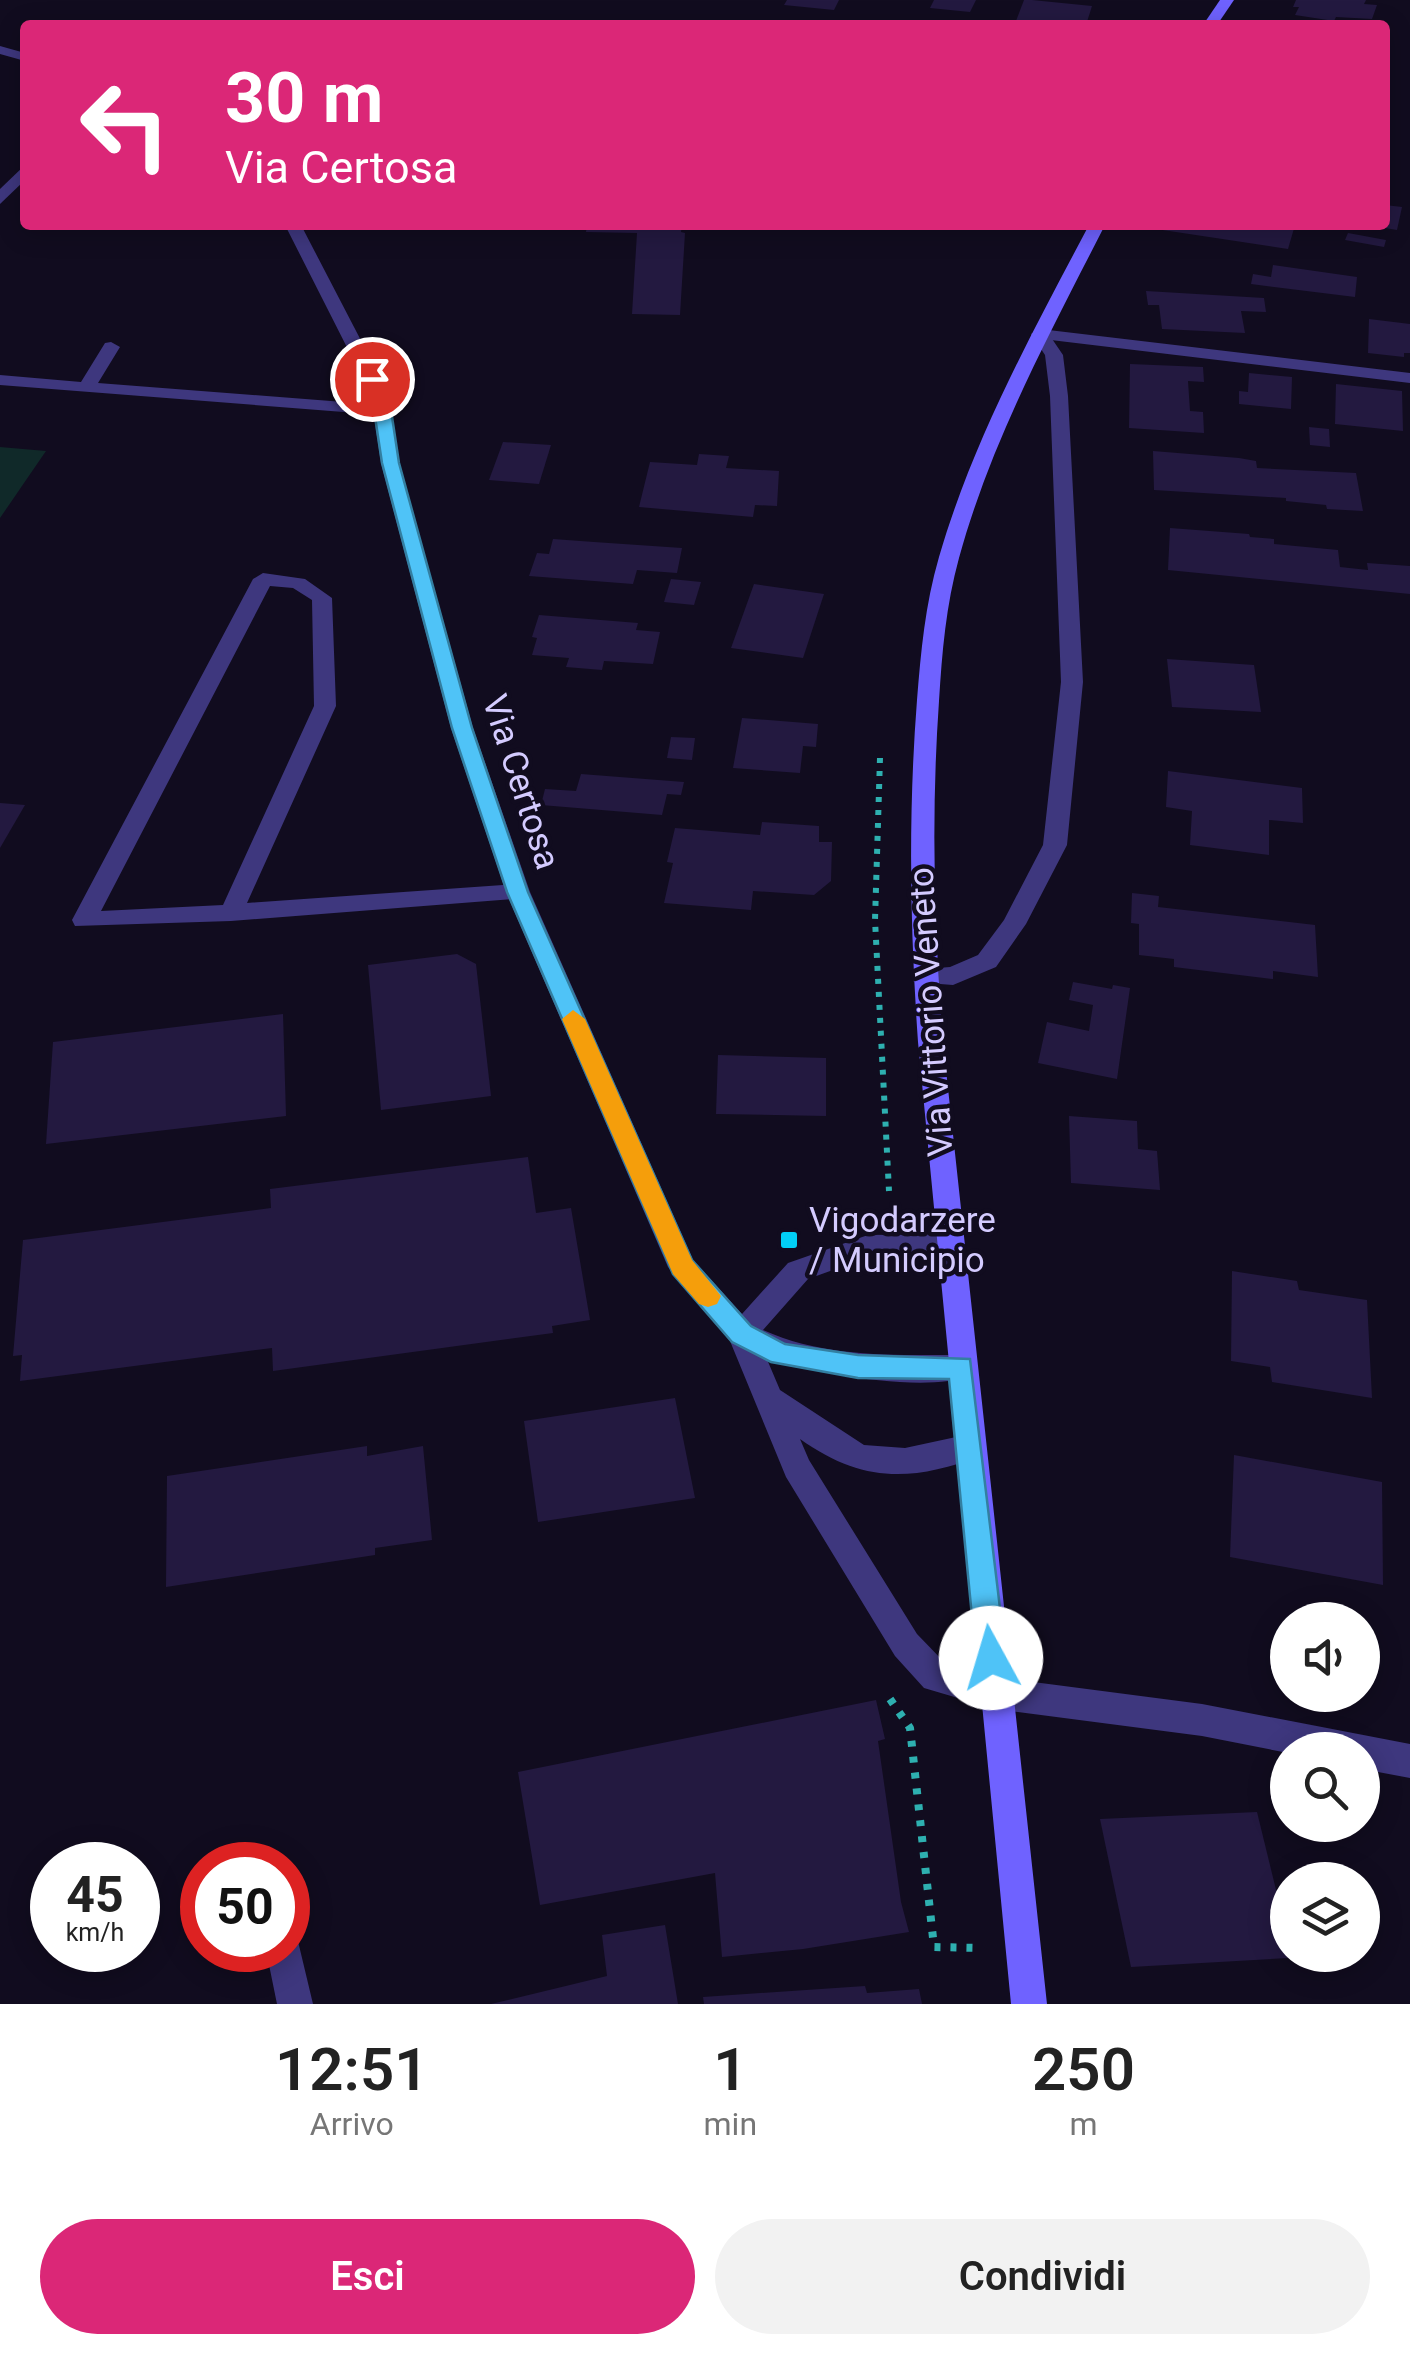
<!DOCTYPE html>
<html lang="it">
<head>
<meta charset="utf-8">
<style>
  :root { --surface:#fff; --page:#f2f2f2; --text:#222; --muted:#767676; --accent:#db2777 }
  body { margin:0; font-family:Roboto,sans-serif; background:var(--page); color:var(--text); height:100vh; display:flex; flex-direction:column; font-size:38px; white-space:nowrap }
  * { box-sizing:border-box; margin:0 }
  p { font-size:32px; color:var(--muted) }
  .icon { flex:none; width:55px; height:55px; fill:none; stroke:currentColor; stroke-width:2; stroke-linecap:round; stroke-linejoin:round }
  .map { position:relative; height:2004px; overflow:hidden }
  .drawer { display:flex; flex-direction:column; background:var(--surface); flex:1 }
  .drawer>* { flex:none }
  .guide { position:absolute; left:20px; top:20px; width:1370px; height:210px; border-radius:10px; box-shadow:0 5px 25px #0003; background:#db2777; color:#fff; overflow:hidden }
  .tools { position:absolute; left:1270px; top:1602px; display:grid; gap:20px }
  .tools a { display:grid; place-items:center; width:110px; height:110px; border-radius:50%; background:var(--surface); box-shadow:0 5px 25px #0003; font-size:50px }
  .speed { position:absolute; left:30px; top:1842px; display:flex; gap:20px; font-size:50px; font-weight:700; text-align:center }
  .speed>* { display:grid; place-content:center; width:130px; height:130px; border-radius:50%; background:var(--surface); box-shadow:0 5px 25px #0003; line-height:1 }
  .speed small { font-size:25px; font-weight:400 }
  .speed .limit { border:15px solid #d22; background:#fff; color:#111 }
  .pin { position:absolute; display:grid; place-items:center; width:85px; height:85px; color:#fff; margin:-42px; border:5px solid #fff; border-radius:50%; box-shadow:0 2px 10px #0007 }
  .me { position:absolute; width:110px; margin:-55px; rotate:354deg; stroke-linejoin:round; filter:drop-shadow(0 0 8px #0008) }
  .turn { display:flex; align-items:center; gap:35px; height:210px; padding:0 40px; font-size:45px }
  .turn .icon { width:130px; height:130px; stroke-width:2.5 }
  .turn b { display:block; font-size:70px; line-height:85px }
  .eta { display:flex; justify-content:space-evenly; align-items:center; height:170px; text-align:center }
  .eta b { font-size:60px; font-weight:600; line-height:70px }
  .primary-button { display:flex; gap:20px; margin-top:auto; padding:20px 40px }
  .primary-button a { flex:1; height:115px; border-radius:60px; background:var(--accent); color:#fff; font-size:40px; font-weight:600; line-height:115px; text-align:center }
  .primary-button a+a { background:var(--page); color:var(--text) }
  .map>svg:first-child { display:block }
  .green { fill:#102929 }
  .building { fill:#231940 }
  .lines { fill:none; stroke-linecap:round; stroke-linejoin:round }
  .path-far1 { stroke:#2eb0b0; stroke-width:6; stroke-dasharray:5 8; stroke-linecap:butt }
  .path { stroke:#2eb0b0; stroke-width:8; stroke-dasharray:6 10; stroke-linecap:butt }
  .service { fill:#3e377e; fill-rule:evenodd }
  .minor { fill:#3e377e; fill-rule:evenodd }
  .tertiary { fill:#3e377e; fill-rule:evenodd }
  .secondary { fill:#6f62ff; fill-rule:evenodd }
  .route { fill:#4fc3f7; stroke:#337fa1; stroke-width:2.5 }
  .slow { fill:#f59e0b }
  .poi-dot { fill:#01cff5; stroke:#110c1f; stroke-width:4 }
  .labels { text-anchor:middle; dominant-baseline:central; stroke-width:9; stroke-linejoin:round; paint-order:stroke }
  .street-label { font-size:35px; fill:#d4cbff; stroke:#110c1f }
  .poi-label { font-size:35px; fill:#d4cbff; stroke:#110c1f; text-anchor:start }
</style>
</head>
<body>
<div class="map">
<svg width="1410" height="2004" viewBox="0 0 1410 2004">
  <rect width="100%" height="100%" fill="#110c1f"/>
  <path class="green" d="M0 447 46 451 0 518Z"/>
  <g class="building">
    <path d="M787 0H839L834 10 784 5Z"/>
    <path d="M934 0H976L970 12 930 8Z"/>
    <path d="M1024 0H1032L1092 6 1086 25 1016 21Z"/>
    <path d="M1296 0H1366L1364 4 1377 5 1372 19 1336 17 1334 21 1295 15 1299 7H1293Z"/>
    <path d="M1385 205 1402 207 1397 230 1385 228Z"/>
    <path d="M587 225H682L681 232 685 233 680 315 632 314 637 233 586 232Z"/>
    <path d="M1158 225H1295L1288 249 1156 229Z"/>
    <path d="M1348 233 1386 240 1384 247 1345 240Z"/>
    <path d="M1273 265 1357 277 1355 297 1251 284 1253 274 1271 277Z"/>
    <path d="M1146 291 1264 298 1266 312 1241 311 1245 333 1162 329 1159 305H1148Z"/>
    <path d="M1369 319 1410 324V353H1404V357L1368 353Z"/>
    <path d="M1130 364 1203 367 1204 382 1188 381 1190 411 1203 412 1204 433 1129 428Z"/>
    <path d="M1249 373 1292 377 1291 409 1239 404V391L1248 392Z"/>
    <path d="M1336 384 1402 391 1403 431 1335 424Z"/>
    <path d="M1309 427 1329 429 1330 447 1310 445Z"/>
    <path d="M503 442 551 445 539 484 489 480Z"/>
    <path d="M1153 451 1239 458 1256 461 1257 468 1356 473 1363 511 1327 509 1326 505 1286 501V498L1154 490Z"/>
    <path d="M699 454 729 456 726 468 779 471 777 506 755 505 753 517 639 507 650 462 697 465Z"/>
    <path d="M1170 528 1249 534 1250 537 1274 539V544L1338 550 1340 567 1368 570 1367 563 1410 566V594L1168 570Z"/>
    <path d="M553 539 594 542 682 548 677 573 637 570 633 584 529 576 537 553 549 554Z"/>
    <path d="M671 579 701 582 694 605 664 602Z"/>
    <path d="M754 584 824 594 803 658 731 648Z"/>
    <path d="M539 615 638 623 636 630 660 632 653 664 604 661 602 670 566 667 569 658 532 655 537 638 532 637Z"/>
    <path d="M1167 659 1254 665 1261 712 1172 707Z"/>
    <path d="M742 718 818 724 816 747 803 746 800 773 733 768Z"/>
    <path d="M671 737 695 738 692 760 667 758Z"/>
    <path d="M1168 771 1302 788 1303 823 1269 820V855L1190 845 1192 811 1166 807Z"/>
    <path d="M581 774 684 782 681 795 667 794 662 815 541 805 545 789 576 791Z"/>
    <path d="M0 803 25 805 0 848Z"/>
    <path d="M762 822 819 826V842H832L831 881 814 895 753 891 751 910 664 903 673 863 667 862 675 828 760 835Z"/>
    <path d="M1132 893 1159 896 1158 907 1315 925 1318 977 1273 971V979L1174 967V959L1139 955V924L1131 923Z"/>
    <path d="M457 954 476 964 491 1096 381 1110 368 965Z"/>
    <path d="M1073 982 1112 989 1113 985 1130 988 1117 1079 1038 1063 1047 1022 1089 1031 1093 1005 1069 1000Z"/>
    <path d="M283 1014 286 1116 46 1144 53 1042Z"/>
    <path d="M718 1055 826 1058V1116L716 1114Z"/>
    <path d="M1069 1116 1137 1121 1138 1149 1157 1151 1160 1190 1071 1183Z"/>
    <path d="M528 1157 536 1213 571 1208 590 1320 552 1326 553 1333 273 1371 272 1348 20 1381 22 1355 13 1356 23 1240 271 1208 270 1189Z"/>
    <path d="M1232 1271 1297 1281 1299 1290 1367 1300 1372 1398 1272 1382 1270 1367 1231 1361Z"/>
    <path d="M675 1398 695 1498 538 1522 524 1421Z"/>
    <path d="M367 1446V1456L423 1446 432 1540 375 1548V1555L166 1587 167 1476Z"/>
    <path d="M1234 1455 1382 1482 1383 1585 1230 1557Z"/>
    <path d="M876 1700 885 1739 878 1741 901 1902 909 1932 803 1949 722 1957 715 1873 540 1905 518 1772Z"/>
    <path d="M1257 1812 1288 1939V1958L1131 1967 1100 1819Z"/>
    <path d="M665 1925 678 2004H491L607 1976 602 1935Z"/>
    <path d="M865 1986 867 1993 919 1989 922 2004H704L703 1997Z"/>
  </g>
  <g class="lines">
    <path class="path-far1" d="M880 758 875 920 889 1191"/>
    <path class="path" d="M890 1699 910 1728 934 1947 981 1948"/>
    <g class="service">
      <path d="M25 165V180L0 204V189Z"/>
      <path d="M1040 329 1410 373V383L1034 338 1031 334Z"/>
      <path d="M111 342 120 347 98 383 382 405 391 410 382 415 0 385V375L81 382 105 343Z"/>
      <path d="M263 573 305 579 332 598 336 706 247 903 518 884 530 892 526 898 231 921 75 926 72 920 253 579ZM270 586 293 588 312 600 314 706 223 905 101 911Z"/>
    </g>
    <g class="minor">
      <path d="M0 46 25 53V61L0 54Z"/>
      <path d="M285 225H301L381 379 391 410 399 463 473 728 530 892 693 1260 742 1314 788 1263 868 1235 950 1234 960 1237 964 1245 960 1253 950 1256 869 1257 808 1279 763 1330C825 1358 894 1355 961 1355L971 1358 976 1367 971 1376C924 1393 814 1374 766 1357L780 1390 864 1445 905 1448 970 1434 981 1438 985 1447 981 1456C911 1482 862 1483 800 1439L809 1460 917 1634 946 1664 1007 1682 1011 1693 1007 1704 995 1709 924 1688 895 1656 786 1477 730 1341 668 1267 506 892 451 728 381 463 373 410 363 379Z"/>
      <path d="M1040 329 1046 330 1063 355 1068 396 1083 682 1067 845 1026 924 996 967 953 985 914 982 911 976 914 970 950 967 978 955 1004 920 1043 845 1061 682 1050 396 1045 355 1031 334Z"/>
      <path d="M288 1934 297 1937 313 2004H277L266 1950H288Z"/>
    </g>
    <path class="tertiary" d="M995 1677 1202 1704 1410 1744V1778L1362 1769V1750H1288V1753L1202 1736 995 1709 983 1704 979 1693 983 1682Z"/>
    <g class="secondary">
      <path d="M1220 0H1234L1217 25H1203Z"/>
      <path d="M1089 225H1105C1050 333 991 441 959 558 946 605 942 652 939 701 931 815 934 928 943 1042L1047 2004H1011L918 1042C910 928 908 815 917 700 921 651 925 605 939 557 973 440 1032 333 1089 225Z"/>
    </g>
  </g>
  <path class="route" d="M372 374 380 379 391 410 399 463 472 728 528 892 692 1260 751 1326 785 1344 858 1355 970 1359 1006 1658 1002 1667 991 1672 981 1667 976 1658 949 1379 858 1378 771 1362 732 1342 673 1274 507 892 452 728 382 463 374 410 364 379Z"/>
  <path class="slow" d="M573 1010 585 1019 692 1260 721 1296 717 1304 708 1307 699 1304 673 1274 562 1019Z"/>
  <rect class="poi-dot" x="779" y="1230" width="20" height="20" rx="5"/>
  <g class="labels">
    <g class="street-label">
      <text transform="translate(521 782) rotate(72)">Via Certosa</text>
      <text transform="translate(931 1012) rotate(-94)">Via Vittorio Veneto</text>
    </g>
    <g class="poi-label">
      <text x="809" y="1220">Vigodarzere<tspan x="809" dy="40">/ Municipio</tspan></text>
    </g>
  </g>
</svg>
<div class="tools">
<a><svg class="icon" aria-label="sound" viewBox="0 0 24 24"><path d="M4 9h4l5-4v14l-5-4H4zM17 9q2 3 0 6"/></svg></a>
<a><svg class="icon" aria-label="search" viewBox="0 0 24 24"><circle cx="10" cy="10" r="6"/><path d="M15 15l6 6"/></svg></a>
<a><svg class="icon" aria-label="layers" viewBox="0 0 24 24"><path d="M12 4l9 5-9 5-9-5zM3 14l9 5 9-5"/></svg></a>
</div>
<div class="speed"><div>45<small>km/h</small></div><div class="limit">50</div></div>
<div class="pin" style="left:372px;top:379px;background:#d93025"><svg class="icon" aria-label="arrive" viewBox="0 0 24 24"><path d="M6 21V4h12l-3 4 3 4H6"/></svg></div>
<svg class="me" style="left:991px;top:1658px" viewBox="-20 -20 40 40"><circle r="19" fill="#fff"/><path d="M0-13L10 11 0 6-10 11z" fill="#4fc3f7"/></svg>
<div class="guide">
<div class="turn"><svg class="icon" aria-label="left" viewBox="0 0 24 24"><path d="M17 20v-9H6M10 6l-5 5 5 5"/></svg><div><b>30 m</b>Via Certosa</div></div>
</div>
</div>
<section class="drawer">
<div class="eta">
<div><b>12:51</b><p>Arrivo</p></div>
<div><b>1</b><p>min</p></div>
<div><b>250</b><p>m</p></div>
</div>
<div class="primary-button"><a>Esci</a><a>Condividi</a></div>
</section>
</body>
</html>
